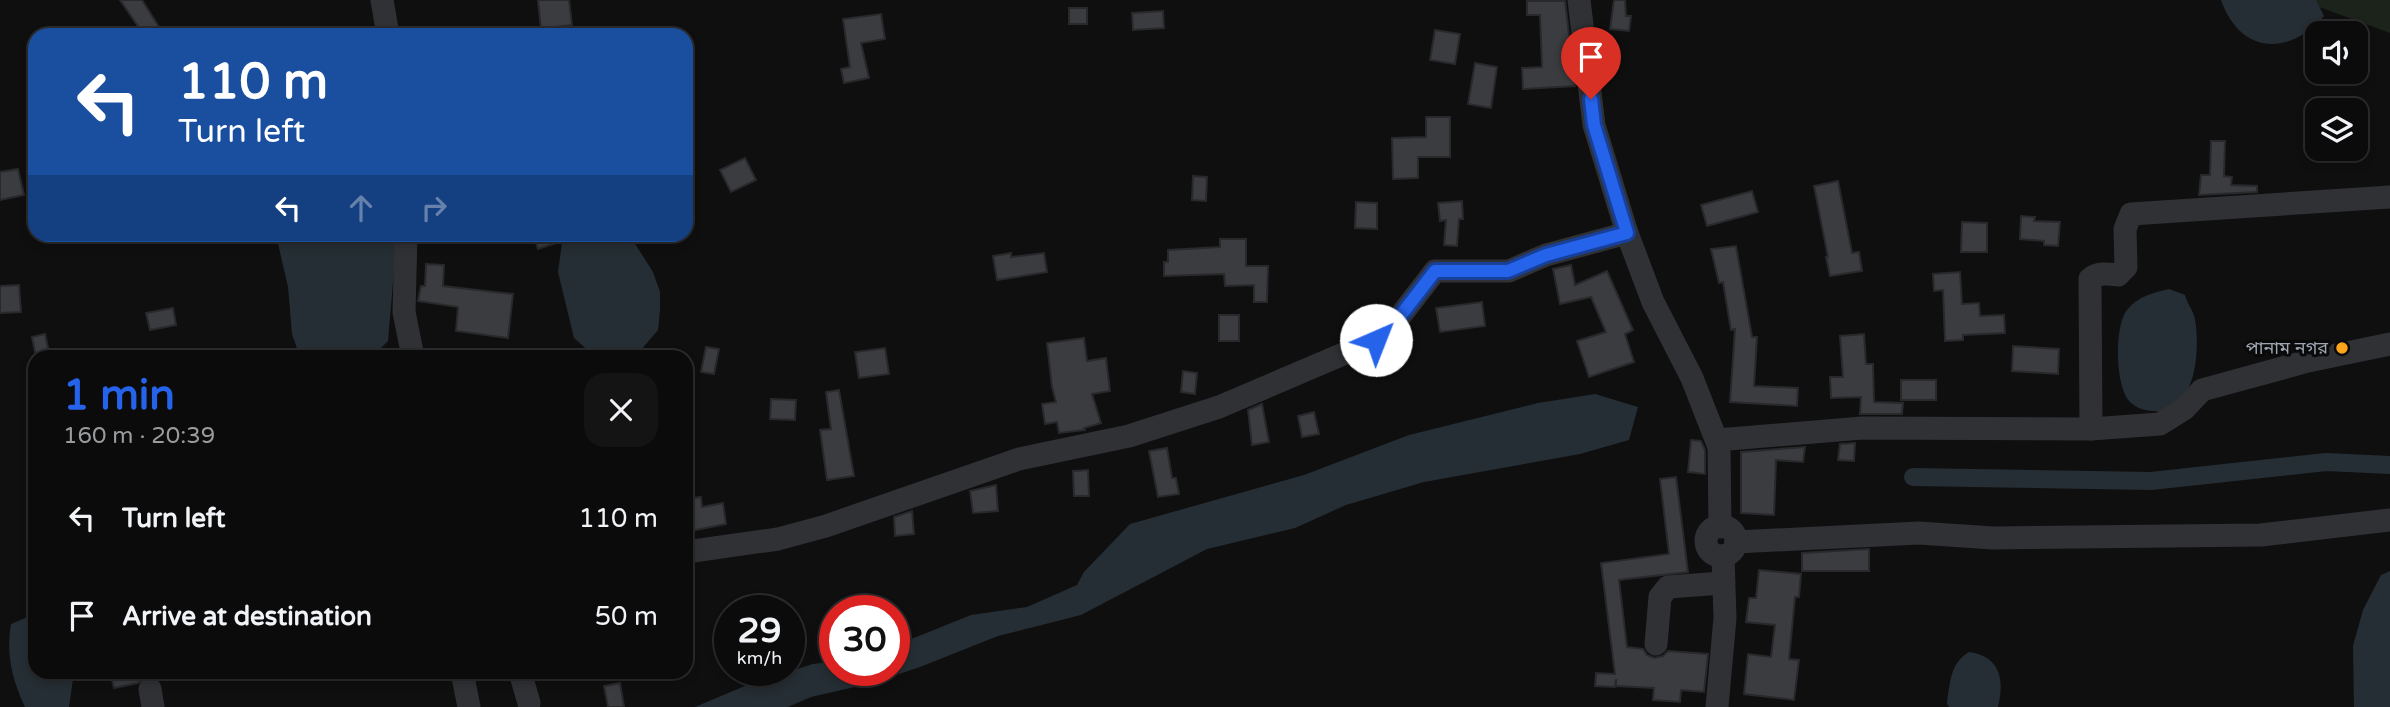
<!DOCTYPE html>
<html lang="en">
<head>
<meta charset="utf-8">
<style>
  :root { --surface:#0b0b0c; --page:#141415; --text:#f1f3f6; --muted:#9a9b9d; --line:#2b2b2d; --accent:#2563eb }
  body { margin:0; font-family:"Varela Round","Noto Sans Bengali",sans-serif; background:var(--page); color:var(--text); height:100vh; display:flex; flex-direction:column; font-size:26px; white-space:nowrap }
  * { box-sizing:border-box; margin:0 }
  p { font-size:23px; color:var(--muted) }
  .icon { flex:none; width:38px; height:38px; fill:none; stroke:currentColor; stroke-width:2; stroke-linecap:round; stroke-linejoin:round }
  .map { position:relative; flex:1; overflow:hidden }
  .drawer { position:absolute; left:28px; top:350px; width:665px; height:329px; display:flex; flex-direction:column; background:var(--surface); border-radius:21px; box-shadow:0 4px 10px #0003,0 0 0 2px var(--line) }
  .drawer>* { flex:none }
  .guide { position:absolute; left:28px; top:28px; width:665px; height:214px; border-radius:21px; box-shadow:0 4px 10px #0003,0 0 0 2px var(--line); background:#1a4fa0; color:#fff; overflow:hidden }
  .controls { position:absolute; left:2305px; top:21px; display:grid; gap:14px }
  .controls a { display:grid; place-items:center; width:63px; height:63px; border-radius:14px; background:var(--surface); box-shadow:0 4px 10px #0003,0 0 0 2px var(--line); font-size:35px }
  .speed { position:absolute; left:714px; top:595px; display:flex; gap:14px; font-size:35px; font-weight:700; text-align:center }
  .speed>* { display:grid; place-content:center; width:91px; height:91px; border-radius:50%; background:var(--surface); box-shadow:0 4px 10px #0003,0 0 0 2px var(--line); line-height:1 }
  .speed small { font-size:18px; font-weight:400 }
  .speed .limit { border:10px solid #d22; background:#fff; color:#111 }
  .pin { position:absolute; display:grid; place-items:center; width:60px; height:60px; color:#fff; margin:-72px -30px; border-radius:50% 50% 50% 0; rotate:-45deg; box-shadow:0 0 7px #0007 }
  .pin .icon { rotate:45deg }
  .me { position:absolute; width:77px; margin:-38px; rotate:44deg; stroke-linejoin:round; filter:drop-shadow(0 0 5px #0008) }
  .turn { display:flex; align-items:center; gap:24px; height:147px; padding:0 35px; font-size:32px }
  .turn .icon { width:91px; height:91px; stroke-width:2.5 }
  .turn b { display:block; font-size:49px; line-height:60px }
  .lanes { display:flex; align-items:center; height:66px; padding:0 35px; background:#0003; justify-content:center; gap:35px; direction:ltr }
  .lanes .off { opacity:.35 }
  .round { display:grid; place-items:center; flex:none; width:74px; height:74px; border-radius:21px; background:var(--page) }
  .summary { display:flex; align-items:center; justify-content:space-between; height:119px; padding:0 35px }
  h1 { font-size:42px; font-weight:700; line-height:52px; color:var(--accent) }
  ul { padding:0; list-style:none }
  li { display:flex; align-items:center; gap:21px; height:98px; padding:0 35px }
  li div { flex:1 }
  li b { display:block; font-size:26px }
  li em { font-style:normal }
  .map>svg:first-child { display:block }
  .green { fill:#1b231b }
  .water { fill:#252e34 }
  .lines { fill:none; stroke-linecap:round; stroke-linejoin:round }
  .canal { stroke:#252e34; stroke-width:18 }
  .building { fill:#3b3c40; stroke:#29292c; stroke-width:2 }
  .minor { stroke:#303135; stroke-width:23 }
  .route-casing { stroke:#184099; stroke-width:18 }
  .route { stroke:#2563eb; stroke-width:12 }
  .poi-dot { fill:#fba41c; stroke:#0a0a0b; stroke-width:2.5 }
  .labels { text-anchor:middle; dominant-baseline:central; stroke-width:6; stroke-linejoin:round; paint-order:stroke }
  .poi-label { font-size:18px; fill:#9fa6b2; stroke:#0a0a0b; text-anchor:end }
</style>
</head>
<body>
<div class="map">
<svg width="2390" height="707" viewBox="0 0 2390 707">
  <rect width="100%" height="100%" fill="#0f0f10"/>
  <path class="green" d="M2300 0H2390V33Z"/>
  <g class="water">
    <path d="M2221 0H2316L2324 16C2288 57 2240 54 2221 0Z"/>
    <path d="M276 235H397L388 341 372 357H308L299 354 292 334 288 287Z"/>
    <path d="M588 237 634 242 653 272 660 292V310L658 330 640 351 628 357H601L591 353 574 338 558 272 562 243Z"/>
    <path d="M2169 289 2185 295C2187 304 2194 311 2195 320 2200 347 2197 407 2161 411 2151 412 2138 410 2130 402 2115 387 2114 326 2127 310 2138 296 2153 293 2169 289Z"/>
    <path d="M1595 394 1638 407 1629 440 1580 454 1424 482 1346 505 1295 528 1207 549 1081 615 998 636 920 667 872 683 811 697 788 707H695L752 683 813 664 835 661V670H894V646L971 615 1027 607 1077 585 1084 572 1130 524 1304 475 1409 435 1538 403Z"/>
    <path d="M2390 571V707H2354L2353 646 2363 610 2381 575Z"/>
    <path d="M35 614V672H74L69 707H25C12 679 6 655 11 624Z"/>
    <path d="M1969 652C2000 656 2005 680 1998 707H1949L1947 703C1950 683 1950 663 1969 652Z"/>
  </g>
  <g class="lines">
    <path class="canal" d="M1913 477 2151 481 2326 462 2390 465"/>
  </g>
  <g class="building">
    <path d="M120 0H142L164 35H144Z"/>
    <path d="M538 0H569L572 25 541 29Z"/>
    <path d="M1614 0H1625L1626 16H1631L1629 31 1610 29Z"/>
    <path d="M1527 1H1565L1575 86 1523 89 1522 68 1542 67 1540 15H1527Z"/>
    <rect x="1069" y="8" width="18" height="16"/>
    <path d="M1163 11 1164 28 1133 30 1132 13Z"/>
    <path d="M881 14 885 39 861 43 869 78 844 83 841 69 850 67 843 19Z"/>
    <path d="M1435 30 1460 34 1455 64 1430 60Z"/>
    <path d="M1475 63 1497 67 1491 108 1468 104Z"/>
    <path d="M1426 117H1450V157H1418V178L1393 179 1392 138 1426 137Z"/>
    <path d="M2211 141H2225L2224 176 2232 177 2231 185 2257 186V192L2199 195 2201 175H2210Z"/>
    <path d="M745 158 756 180 731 192 720 170Z"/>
    <path d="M18 169 24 195 0 200V172Z"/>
    <path d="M1193 176 1207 177 1206 201 1192 200Z"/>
    <path d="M1838 181 1852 253 1859 252 1862 271 1830 276 1826 257H1828L1814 186Z"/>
    <path d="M1752 191 1758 212 1707 226 1701 205Z"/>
    <path d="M1462 201 1463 219H1459L1457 246 1444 245 1446 220 1440 221 1438 203Z"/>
    <path d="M1356 202 1377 203V229L1355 228Z"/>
    <path d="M2021 216 2035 217 2034 221 2060 222 2058 246 2044 245V241L2020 239Z"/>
    <path d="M1962 222 1987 223V252H1961Z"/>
    <path d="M533 234H574L575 237 538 249Z"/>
    <path d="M1220 239H1246V266H1268L1267 302H1254V285L1225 286 1224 274 1164 276V262H1168V250L1220 247Z"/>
    <path d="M1736 246 1752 337H1757L1754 386 1798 388 1797 406 1730 402 1735 329 1731 330 1723 282 1719 283 1711 249Z"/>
    <path d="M1011 253V257L1044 253 1047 272 997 280 993 256Z"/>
    <path d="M426 264 444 265 443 286 513 294 508 338 456 331 458 307 418 301 421 286H425Z"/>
    <path d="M1571 265 1575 285 1607 271 1633 330 1625 334 1634 362 1589 377 1577 341 1606 332 1591 297 1560 304 1553 269Z"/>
    <path d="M1960 272 1962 304 1979 303 1980 316 2004 315 2005 333 1963 335V340L1945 341 1943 290 1934 291 1933 274Z"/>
    <path d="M19 285 21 312 0 313V286Z"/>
    <path d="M1482 302 1485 326 1440 332 1436 308Z"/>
    <path d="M173 308 176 325 150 330 146 313Z"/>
    <rect x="1219" y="315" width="20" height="26"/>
    <path d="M45 334 50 357H36L32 337Z"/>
    <path d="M1864 334 1866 364H1873L1874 402 1903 403 1902 414H1860L1861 397 1831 398 1830 377H1843L1840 336Z"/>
    <path d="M1084 338 1087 361 1106 358 1110 391 1092 394 1101 423 1084 428 1085 430 1059 433 1057 422 1045 424 1042 404 1056 402 1052 387 1047 343Z"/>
    <path d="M2013 346 2059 349 2058 374 2012 371Z"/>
    <path d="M706 347 719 349 714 374 701 372Z"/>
    <path d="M885 348 889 374 859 378 855 352Z"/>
    <path d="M1183 371 1197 373 1195 394 1181 392Z"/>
    <rect x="1901" y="380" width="35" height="20"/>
    <path d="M839 390 854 476 827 480 820 430 831 429 826 392Z"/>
    <path d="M771 399 796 400 795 420 770 419Z"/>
    <path d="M1262 404 1269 442 1252 445 1248 410Z"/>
    <path d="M1314 412 1319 434 1302 437 1298 416Z"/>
    <path d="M1691 440 1701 441 1705 450V474L1688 472Z"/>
    <path d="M1855 443 1854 461 1838 460 1840 444Z"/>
    <path d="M1805 447 1803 462 1776 460 1774 515 1741 513V452Z"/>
    <path d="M1167 448 1172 478H1176L1179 494 1158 497 1149 451Z"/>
    <path d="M1088 470 1089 496H1074L1073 471Z"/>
    <path d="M1676 477 1688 572 1619 580 1627 647 1643 649 1647 655 1654 658 1663 656 1668 651 1708 654 1704 692 1681 690 1680 702 1653 700 1654 688 1616 686V679L1615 687 1595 686 1596 673 1615 674 1601 563 1669 554 1660 479Z"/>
    <path d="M996 485 998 511 973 513 970 491Z"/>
    <path d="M701 497 702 507 723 503 726 524 691 531 688 515 686 516V499Z"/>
    <path d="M912 511 914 534 895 536 894 517Z"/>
    <path d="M1869 549V571H1802V553Z"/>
    <path d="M1759 570 1801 574 1799 597H1795L1789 659 1799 660 1794 700 1744 694 1748 654 1771 657 1775 625 1746 622 1749 598H1756Z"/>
    <path d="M128 672H160V677L147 675 138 683 114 688 111 676Z"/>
    <path d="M620 683 624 707H608L604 686Z"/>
  </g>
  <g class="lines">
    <g class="minor">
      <path d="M382 0 388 35"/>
      <path d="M1579 0 1594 125 1627 233 1653 302 1692 378 1719 447 1720 527"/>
      <path d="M406 234 404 312 413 357"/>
      <path d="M2091 429 2090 279C2097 272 2110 274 2118 275L2126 267 2125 229 2131 214 2390 197"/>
      <path d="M1717 440 1862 428 2091 429 2160 424 2184 409 2202 390 2308 361 2390 344"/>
      <circle cx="1721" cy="541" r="15"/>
      <path d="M1736 542 1919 533 1993 538 2261 535 2390 520"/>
      <path d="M686 552 778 539 826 526 1019 459 1129 436 1219 407 1376 340 1398 319 1435 271H1509L1546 255 1627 233"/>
      <path d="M1656 644 1660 597 1668 587 1723 583"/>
      <path d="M462 672 469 707"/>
      <path d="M520 672 529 703"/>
      <path d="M150 689 153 707"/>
      <path d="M1717 707 1725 618 1723 556"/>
    </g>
  </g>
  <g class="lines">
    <defs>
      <path id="route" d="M1376 340 1398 319 1435 271H1508L1546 255 1627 233 1594 125 1591 99"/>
    </defs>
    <use href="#route" class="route-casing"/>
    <use href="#route" class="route"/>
  </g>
  <circle class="poi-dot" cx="2342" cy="348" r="7"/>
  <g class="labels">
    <g class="poi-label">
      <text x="2328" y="348">পানাম নগর</text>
    </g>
  </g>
</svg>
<div class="controls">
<a><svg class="icon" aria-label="sound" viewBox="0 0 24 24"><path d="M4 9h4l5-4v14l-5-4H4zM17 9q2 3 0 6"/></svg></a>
<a><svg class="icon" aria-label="layers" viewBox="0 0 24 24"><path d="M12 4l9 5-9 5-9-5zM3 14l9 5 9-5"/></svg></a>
</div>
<div class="speed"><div>29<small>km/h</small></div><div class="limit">30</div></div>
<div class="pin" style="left:1591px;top:99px;background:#d93025"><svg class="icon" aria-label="arrive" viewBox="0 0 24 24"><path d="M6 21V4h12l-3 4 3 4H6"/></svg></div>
<svg class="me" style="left:1376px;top:340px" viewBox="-20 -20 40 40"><circle r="19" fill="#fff"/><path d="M0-13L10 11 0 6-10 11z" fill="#2563eb"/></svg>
<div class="guide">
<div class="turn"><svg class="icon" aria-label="left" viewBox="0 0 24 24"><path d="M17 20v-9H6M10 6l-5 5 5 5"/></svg><div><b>110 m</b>Turn left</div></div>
<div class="lanes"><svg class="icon" aria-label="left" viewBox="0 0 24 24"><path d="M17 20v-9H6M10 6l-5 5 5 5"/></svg><svg class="icon off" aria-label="ahead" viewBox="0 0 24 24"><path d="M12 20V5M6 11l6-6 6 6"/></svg><svg class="icon off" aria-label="right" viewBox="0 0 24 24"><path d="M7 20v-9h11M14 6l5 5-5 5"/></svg></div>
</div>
<section class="drawer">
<div class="summary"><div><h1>1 min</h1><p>160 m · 20:39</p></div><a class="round"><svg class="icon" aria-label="close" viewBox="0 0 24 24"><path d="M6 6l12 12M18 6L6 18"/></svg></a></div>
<ul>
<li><svg class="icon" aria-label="left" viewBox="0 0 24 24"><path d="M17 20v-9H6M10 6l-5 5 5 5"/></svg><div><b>Turn left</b></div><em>110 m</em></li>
<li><svg class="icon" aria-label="arrive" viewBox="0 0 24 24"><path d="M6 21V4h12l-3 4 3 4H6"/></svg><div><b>Arrive at destination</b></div><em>50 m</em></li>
</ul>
</section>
</div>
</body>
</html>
